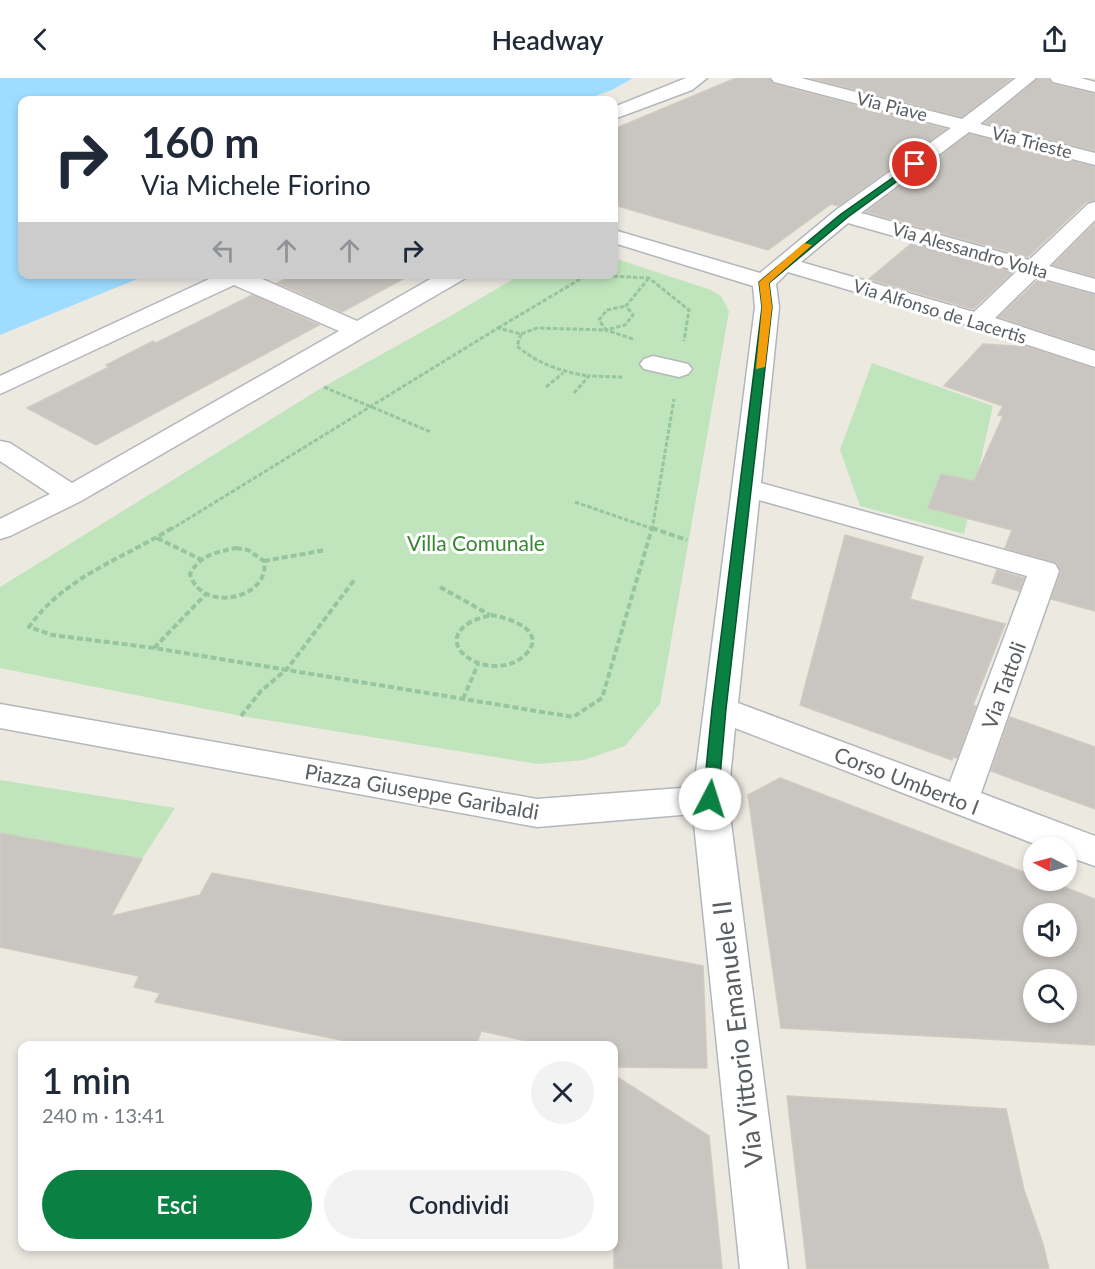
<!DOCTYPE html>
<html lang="it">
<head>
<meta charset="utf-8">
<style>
  :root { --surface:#fff; --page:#f2f2f3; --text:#1f2937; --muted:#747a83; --accent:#0b8043 }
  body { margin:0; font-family:Lato,sans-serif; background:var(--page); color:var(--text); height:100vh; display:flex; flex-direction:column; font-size:22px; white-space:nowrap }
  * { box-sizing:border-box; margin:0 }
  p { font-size:20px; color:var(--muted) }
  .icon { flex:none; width:33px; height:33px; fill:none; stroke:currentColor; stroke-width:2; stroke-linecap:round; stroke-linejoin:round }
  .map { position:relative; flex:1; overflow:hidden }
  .panel { position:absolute; left:18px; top:963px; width:600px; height:210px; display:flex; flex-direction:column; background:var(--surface); border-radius:12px; box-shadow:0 3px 9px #0003 }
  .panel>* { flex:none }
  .hud { position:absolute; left:18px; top:18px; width:600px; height:183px; border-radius:12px; box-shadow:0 3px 9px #0003; background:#fff; color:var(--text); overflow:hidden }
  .needle { width:39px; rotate:276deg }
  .tools { position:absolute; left:1023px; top:759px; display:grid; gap:12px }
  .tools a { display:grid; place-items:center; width:54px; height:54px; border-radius:50%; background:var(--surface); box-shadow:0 3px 9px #0003; font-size:30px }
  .pin { position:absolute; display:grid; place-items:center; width:51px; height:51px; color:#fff; margin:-26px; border:3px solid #fff; border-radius:50%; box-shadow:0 2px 6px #0007 }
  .me { position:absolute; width:66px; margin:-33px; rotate:5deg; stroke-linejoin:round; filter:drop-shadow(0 0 4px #0008) }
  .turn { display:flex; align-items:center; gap:21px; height:126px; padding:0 24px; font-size:27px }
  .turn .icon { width:78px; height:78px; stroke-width:2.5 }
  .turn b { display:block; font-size:42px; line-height:51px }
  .lanes { display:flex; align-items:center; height:57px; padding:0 24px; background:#0003; justify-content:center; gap:30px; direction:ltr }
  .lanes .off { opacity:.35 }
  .round { display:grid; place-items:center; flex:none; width:63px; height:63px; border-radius:32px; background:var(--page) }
  .head { display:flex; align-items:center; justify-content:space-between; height:102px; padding:0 24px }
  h1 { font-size:36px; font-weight:600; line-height:45px }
  .action { display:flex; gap:12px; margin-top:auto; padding:12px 24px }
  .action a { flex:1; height:69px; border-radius:36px; background:var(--accent); color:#fff; font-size:24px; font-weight:600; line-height:69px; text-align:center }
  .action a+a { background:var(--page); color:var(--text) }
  header { display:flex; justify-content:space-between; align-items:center; height:78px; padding:0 24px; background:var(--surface); font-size:27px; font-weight:600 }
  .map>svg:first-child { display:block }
  .green { fill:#c0e5bc }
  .water { fill:#9eddff }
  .building { fill:#c9c5c0; stroke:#d1cabf; stroke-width:1.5; fill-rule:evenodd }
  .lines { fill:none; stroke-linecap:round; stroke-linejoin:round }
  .minor-casing { stroke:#b3b7bb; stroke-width:3 }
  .path-far2 { stroke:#96c59f; stroke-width:2; stroke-dasharray:4 1.5; stroke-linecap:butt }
  .path-far1 { stroke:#96c59f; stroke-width:3; stroke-dasharray:4.5 2; stroke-linecap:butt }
  .path { stroke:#96c59f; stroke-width:4; stroke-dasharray:6 3; stroke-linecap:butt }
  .minor { fill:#fff; fill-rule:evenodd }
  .route { fill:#0b8043; stroke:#07532c; stroke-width:1.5 }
  .slow { fill:#f59e0b }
  .labels { text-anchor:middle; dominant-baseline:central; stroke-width:6; stroke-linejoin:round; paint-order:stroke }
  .far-street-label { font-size:18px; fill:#595e62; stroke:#fff }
  .park-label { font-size:21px; fill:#388535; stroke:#fff }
  .street-label { font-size:21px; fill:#595e62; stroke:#fff }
  .near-street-label { font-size:26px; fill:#595e62; stroke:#fff }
</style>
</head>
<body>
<header><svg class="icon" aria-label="back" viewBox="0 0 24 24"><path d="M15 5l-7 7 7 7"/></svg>Headway<svg class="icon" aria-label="share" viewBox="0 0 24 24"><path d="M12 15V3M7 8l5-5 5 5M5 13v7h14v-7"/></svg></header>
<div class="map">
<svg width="1095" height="1191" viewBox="0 0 1095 1191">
  <rect width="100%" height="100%" fill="#ece9e1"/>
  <g class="green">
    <path d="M614 180 711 212 721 218 729 233 660 626 625 668 584 682 538 686 241 638 0 590V509L323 309 452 237 520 197 614 196Z"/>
    <path d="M872 285 993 328 964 456 860 428 840 372Z"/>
    <path d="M0 702 175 730 142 781 0 755Z"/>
  </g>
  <path class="water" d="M0 0H633L612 12 584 22H22V196L147 197 0 257Z"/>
  <g class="building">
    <path d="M736 0H769L773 6 946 51 838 128 831 126 768 172 614 127V51Z"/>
    <path d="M810 0H1012L962 39Z"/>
    <path d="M1038 0H1048L1052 6 1095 16V73L985 45Z"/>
    <path d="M969 56 1095 89V122L1086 124 1028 179 866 134Z"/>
    <path d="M1095 145V199L1053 187Z"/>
    <path d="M912 165 1013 194 973 231 869 201Z"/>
    <path d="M294 196H412L342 234 277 205Z"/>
    <path d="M1038 202 1095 217V271L999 239Z"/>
    <path d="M252 217 319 247 96 367 27 330 109 289 106 287 153 263 156 265Z"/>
    <path d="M983 266 1029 269 1095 291V533L1051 521 1061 494 1057 485 1005 470 1012 452 928 430 941 396 974 403 1003 338 998 337 1003 328 944 308Z"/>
    <path d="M845 457 923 479 910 521 1005 546 973 627 976 628 957 680 953 679 952 682 800 627Z"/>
    <path d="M997 492 1024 500 1019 513 992 505Z"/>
    <path d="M1010 639 1095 669V731L991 693Z"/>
    <path d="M780 700 1034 798V802H1046L1095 821V967L781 950 748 717ZM1034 836H1066V868H1034ZM1034 902H1066V934H1034Z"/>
    <path d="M0 755 142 781 111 838 200 817 212 795 703 888 707 990 614 989V968H550L481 953 476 968H370L155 924 160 915 134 909 139 898 0 869Z"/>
    <path d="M614 997 709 1058 722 1191H614Z"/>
    <path d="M787 1018 1006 1031 1024 1112 1043 1166 1049 1191H807Z"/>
  </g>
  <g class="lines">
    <defs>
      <g id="minor">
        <path d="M686 0H707L692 12 614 41V29Z"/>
        <path d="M771 0H801L962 41 1016 0H1036L980 46 1095 75V87L969 54 861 135 1029 182 1088 126 1095 124V142L1049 188 1095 201V215L1037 199 995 240 1095 273V289L971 248 788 194 776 206 779 229 761 405 1055 486 1059 493 981 715 1095 758V788L1066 778V770H1045L735 650 728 721 788 1191H740L693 736 537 749 0 650V626L537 721 694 709 755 229 753 208 614 165V152L760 195 836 132 951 50 774 4ZM848 145 1017 193 974 234 801 184ZM759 422 1027 498 950 704 738 625Z"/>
        <path d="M1050 0H1081L1095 4V14L1053 4Z"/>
        <path d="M220 196H251L357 243 439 196H467L464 201 81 423 10 458 0 461V441L50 416 0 383V363L10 365 72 405 339 253 234 207 0 316V298Z"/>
        <path d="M653 278 688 286 692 291 688 296 679 299 644 291 640 286 644 281Z"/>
      </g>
    </defs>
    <use href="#minor" class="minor-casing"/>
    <path class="path-far2" d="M585 198H616"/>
    <g class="path-far1">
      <path d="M498 250 587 197 649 200 689 232 684 263"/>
      <path d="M521 256 517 268C538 286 562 294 589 298"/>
      <path d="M633 261 606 252 625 247 633 237 626 228 648 201"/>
      <path d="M324 309 431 354"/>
      <path d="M546 309 563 295"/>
      <path d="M574 315 589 298 622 299"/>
      <path d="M575 424 656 452"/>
      <path d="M170 452 498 250 521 256 537 250 606 252 599 242 607 232 626 228"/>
      <path d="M652 452 674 321"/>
    </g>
    <g class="path">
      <path d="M172 450C122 481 64 499 29 549L52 557 154 570 573 639 602 620 652 450"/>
      <path d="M652 450 687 462"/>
      <path d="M157 460 200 481"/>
      <path d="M236 470 248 472 264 483C271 521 201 536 190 496 200 477 216 474 236 470Z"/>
      <path d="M264 483 326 472"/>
      <path d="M440 509 490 537"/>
      <path d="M491 537C510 540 549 553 525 577 493 607 430 569 469 545 475 541 484 539 491 537Z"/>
      <path d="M154 570 205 517"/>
      <path d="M463 621 478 586"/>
      <path d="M241 638 261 613 287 591 355 501"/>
    </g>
    <use href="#minor" class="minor"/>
  </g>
  <path class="route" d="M915 84 919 86 918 88 848 139 769 205 772 229 726 631 718 721 716 725H705L703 721 712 631 762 229 759 204 841 136Z"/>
  <path class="slow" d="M804 165 812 167 769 205 772 229 765 289 756 291 762 229 759 204Z"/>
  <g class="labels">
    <g class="far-street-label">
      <text transform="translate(892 28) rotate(14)">Via Piave</text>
      <text transform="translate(1032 64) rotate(14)">Via Trieste</text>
      <text transform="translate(970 172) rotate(16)">Via Alessandro Volta</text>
      <text transform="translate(940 233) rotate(17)">Via Alfonso de Lacertis</text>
    </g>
    <g class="park-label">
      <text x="476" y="464">Villa Comunale</text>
    </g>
    <g class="street-label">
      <text transform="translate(1003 607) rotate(-70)">Via Tattoli</text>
      <text transform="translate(907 702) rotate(21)">Corso Umberto I</text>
      <text transform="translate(422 713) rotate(10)">Piazza Giuseppe Garibaldi</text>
    </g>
    <g class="near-street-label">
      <text transform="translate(737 956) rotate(-97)">Via Vittorio Emanuele II</text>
    </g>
  </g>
</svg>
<div class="tools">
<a><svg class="needle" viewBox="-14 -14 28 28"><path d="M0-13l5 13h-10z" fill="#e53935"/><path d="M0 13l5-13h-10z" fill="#747a83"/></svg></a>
<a><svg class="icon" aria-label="sound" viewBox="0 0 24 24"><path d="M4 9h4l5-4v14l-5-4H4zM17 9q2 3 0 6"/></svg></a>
<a><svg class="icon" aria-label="search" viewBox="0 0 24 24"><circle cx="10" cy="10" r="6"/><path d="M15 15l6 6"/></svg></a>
</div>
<div class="pin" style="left:915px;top:86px;background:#d93025"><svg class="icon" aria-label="arrive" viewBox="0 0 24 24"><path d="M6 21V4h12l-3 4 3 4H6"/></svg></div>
<svg class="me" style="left:710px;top:721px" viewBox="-20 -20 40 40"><circle r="19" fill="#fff"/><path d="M0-13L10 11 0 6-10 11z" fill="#0b8043"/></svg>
<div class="hud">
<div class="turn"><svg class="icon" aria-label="right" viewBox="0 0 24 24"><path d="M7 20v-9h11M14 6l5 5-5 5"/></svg><div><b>160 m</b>Via Michele Fiorino</div></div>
<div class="lanes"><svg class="icon off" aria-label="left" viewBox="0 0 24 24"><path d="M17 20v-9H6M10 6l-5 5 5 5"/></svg><svg class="icon off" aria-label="ahead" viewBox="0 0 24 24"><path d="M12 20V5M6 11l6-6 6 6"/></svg><svg class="icon off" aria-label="ahead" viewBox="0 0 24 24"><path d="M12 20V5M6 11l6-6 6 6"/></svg><svg class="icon" aria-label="right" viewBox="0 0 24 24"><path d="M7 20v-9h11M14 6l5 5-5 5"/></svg></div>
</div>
<section class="panel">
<div class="head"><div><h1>1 min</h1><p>240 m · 13:41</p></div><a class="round"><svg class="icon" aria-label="close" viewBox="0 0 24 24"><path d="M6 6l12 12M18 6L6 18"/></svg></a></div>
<div class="action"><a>Esci</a><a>Condividi</a></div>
</section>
</div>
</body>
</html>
